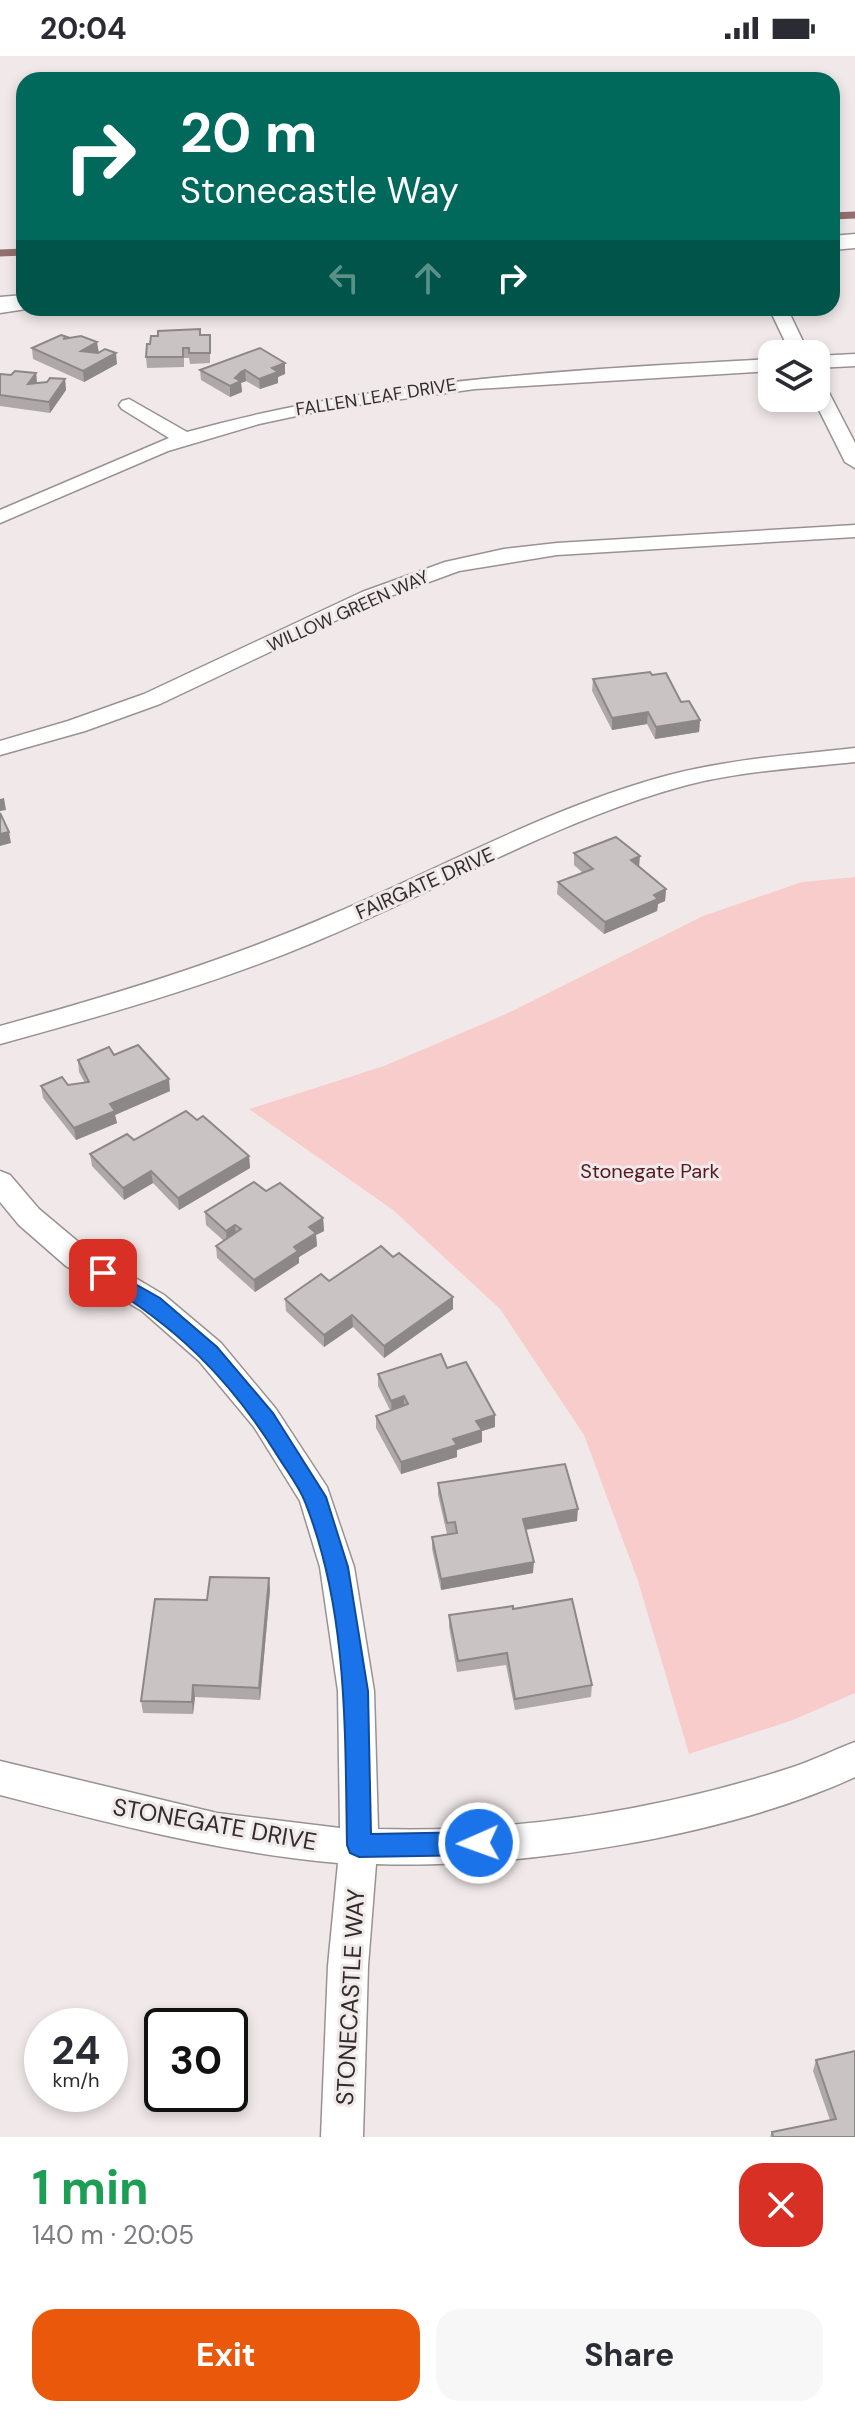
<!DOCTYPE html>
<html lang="en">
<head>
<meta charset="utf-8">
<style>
  :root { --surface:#fff; --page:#f7f7f7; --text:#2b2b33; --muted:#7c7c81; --accent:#ea580c }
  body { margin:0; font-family:"DM Sans",sans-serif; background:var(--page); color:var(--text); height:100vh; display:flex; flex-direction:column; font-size:30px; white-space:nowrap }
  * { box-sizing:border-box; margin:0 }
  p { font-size:26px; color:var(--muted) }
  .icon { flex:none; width:44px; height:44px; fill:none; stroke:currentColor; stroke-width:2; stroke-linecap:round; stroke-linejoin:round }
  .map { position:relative; height:2081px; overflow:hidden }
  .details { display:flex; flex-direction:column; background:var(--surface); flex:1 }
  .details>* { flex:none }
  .banner { position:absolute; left:16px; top:16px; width:824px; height:244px; border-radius:24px; box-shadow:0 4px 12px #0003; background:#00695c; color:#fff; overflow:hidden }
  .tools { position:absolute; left:758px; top:284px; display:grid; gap:16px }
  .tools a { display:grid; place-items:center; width:72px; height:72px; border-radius:16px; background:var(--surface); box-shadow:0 4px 12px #0003; font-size:40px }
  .speed { position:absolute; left:24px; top:1952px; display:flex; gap:16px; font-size:40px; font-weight:700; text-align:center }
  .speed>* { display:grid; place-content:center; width:104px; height:104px; border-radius:50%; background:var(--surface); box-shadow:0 4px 12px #0003; line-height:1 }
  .speed small { font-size:20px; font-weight:400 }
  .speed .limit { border:4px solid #111; border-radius:12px; background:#fff; color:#111 }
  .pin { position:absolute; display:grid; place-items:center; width:68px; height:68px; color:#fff; margin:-34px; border-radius:16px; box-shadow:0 4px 12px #0006 }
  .me { position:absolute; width:88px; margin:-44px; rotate:268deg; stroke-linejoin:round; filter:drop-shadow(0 0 6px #0008) }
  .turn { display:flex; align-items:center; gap:28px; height:168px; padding:0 32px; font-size:36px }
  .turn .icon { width:104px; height:104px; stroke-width:2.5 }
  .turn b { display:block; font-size:56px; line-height:68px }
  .lanes { display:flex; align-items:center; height:76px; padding:0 32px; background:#0003; justify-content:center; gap:40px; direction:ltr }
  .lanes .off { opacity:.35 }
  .round { display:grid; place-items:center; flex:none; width:84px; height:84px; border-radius:24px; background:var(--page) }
  .head { display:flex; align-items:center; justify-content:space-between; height:136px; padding:0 32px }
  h1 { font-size:48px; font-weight:700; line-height:60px; color:#1e9e55 }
  .action { display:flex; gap:16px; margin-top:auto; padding:16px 32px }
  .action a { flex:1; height:92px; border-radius:24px; background:var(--accent); color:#fff; font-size:32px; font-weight:700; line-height:92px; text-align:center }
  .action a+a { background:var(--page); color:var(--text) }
  .status { display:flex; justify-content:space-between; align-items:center; height:56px; padding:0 40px; background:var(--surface); direction:ltr }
  .status svg { height:22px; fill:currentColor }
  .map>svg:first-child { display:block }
  .green { fill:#f9cccc }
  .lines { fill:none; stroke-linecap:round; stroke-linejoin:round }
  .stream { stroke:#926f71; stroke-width:7 }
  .street-casing { stroke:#999292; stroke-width:3 }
  .secondary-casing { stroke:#999292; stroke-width:3 }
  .street { fill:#fff; fill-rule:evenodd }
  .secondary { fill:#fff; fill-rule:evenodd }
  .wall { fill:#aea8a8 }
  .shaded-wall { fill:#8d8888 }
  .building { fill:#cac3c3; stroke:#8d8888; stroke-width:2 }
  .route { fill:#1a73e8; stroke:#114b97; stroke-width:2 }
  .labels { text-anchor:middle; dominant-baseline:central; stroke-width:6; stroke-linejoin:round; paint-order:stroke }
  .far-street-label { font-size:18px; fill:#2f2c2c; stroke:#f1e9e9 }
  .street-label { font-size:20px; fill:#2f2c2c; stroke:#f1e9e9 }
  .park-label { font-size:20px; fill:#541820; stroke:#f1e9e9 }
  .near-street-label { font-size:24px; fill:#2f2c2c; stroke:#f1e9e9 }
</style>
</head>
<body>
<div class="status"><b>20:04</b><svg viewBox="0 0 49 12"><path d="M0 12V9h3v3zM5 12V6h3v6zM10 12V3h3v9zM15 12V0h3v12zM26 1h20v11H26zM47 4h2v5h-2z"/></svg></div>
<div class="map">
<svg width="855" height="2081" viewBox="0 0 855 2081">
  <rect width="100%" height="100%" fill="#f1e9e9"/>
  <path class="green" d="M855 821V1637L793 1664 689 1698 638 1525 584 1379 500 1253 393 1154 249 1053 384 1010 506 958 703 860 802 826Z"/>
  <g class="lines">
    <g class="stream">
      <path d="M832 160 855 159"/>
      <path d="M0 197 24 196"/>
    </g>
    <defs>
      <g id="street">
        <path d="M769 252H787L809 298H791Z"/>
        <path d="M855 298V310L816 312V300Z"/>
        <path d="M772 303V315L475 333 329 353 259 368 168 395 0 467V454L169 382 122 353 119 349 122 345 129 343 187 376C381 322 573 314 772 303Z"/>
        <path d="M816 323 825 329 855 387V412L845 406 813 342H816Z"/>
        <path d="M855 469V481L557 499 459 515 377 545 160 648 85 675 0 699V685L68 665 144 638 362 536 445 506 504 493 557 487Z"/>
        <path d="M855 692V706C799 712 741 715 687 729 556 764 437 836 312 887 211 929 105 959 0 988V970C113 939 225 905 333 858 444 811 552 750 669 719 730 703 793 699 855 692Z"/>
        <path d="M0 1115 10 1119 39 1153 88 1194 164 1239 221 1287 276 1353 327 1431 354 1511 374 1635 378 1773C515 1777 662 1754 793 1711 814 1704 834 1694 855 1686V1721C725 1781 520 1813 376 1808L368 1910 363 2081H321L328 1910 338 1807C223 1797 112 1768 0 1739V1705L217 1757 340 1772 338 1635 320 1511 300 1445 254 1371 199 1305 142 1255 66 1210 19 1169 0 1146Z"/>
      </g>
      <g id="secondary">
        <path d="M855 178V192L832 194V180Z"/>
        <path d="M24 239V252H33L0 257V241Z"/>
      </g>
    </defs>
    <use href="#street" class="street-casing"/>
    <use href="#secondary" class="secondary-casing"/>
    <use href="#street" class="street"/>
    <use href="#secondary" class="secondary"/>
  </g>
  <g class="wall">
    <path d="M201 279H210V307L190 308 189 302H184V311L147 312 146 301Z"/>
    <path d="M67 283 98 296 117 308 84 326 33 303 32 292Z"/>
    <path d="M285 307V318L278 321V327L260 333 246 325 241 327 242 336 230 341 201 324 200 314Z"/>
    <path d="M36 317 37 327 65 323 66 334 50 357 0 350V318L11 319Z"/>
    <path d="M652 619 700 664 699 676 655 683 647 668 612 674 592 635 593 623Z"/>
    <path d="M574 797 639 810 666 833 665 845 658 848 657 855 604 878 557 838 558 826 583 817 574 809Z"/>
    <path d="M114 999 170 1035 115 1059 117 1067 76 1084 43 1042 41 1030 68 1029 85 1027 79 1016 78 1004Z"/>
    <path d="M197 1064 249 1100 250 1112 179 1154 153 1127 124 1144 92 1110 90 1098Z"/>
    <path d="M266 1135 323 1162 324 1175 316 1179 317 1190 299 1201V1207L255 1236 217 1202 216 1190 224 1185 206 1169 205 1156Z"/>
    <path d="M393 1201 453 1241V1253L384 1302 353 1271 324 1291 286 1255 285 1243Z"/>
    <path d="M447 1312 495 1359V1371L482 1375V1386L457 1394V1401L401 1418 376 1372V1360L390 1354 378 1330V1318Z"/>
    <path d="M438 1427 577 1465 526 1474 533 1517 441 1534 432 1493V1481L447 1478 438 1439Z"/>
    <path d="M269 1522 270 1534 260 1644 195 1641 193 1658 143 1657 141 1645 207 1544Z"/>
    <path d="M513 1553 592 1629 591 1641 515 1654 506 1609 457 1616 449 1571V1559Z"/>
    <path d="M816 2004 855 2081H770L772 2076 830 2064 813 2015Z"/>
  </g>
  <g class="shaded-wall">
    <path d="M97 286 99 297 81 295Z"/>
    <path d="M116 297 117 308 84 326 83 315Z"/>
    <path d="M285 307V318L278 321V327L260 333 259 323 272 312Z"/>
    <path d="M245 314 246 325 241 327 242 336 230 341V330L235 322 241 316Z"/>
    <path d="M36 317 37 328H28Z"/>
    <path d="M65 323 66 334 50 357 49 346Z"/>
    <path d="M648 656 647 668 612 674V662Z"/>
    <path d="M700 664 699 676 655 683 656 671Z"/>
    <path d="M4 742 6 754 0 755V743Z"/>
    <path d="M9 776 11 787 0 790V778Z"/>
    <path d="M640 800 639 812 631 804Z"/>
    <path d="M666 833 665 845 658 848 657 855 604 878 605 866 654 839Z"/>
    <path d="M169 1023 170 1035 115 1059 117 1067 76 1084 74 1072 110 1048Z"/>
    <path d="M249 1100 250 1112 179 1154 178 1142Z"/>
    <path d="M151 1115 153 1127 124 1144 123 1132Z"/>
    <path d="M323 1162 324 1175 316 1179 317 1190 299 1201V1207L255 1236 254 1224 294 1191 309 1171Z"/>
    <path d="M235 1169 236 1181 227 1187 226 1175Z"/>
    <path d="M453 1241V1253L384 1302V1290Z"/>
    <path d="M352 1259 353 1271 324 1291V1279Z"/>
    <path d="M404 1340V1352L392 1357 391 1345Z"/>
    <path d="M495 1359V1371L482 1375V1386L457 1394V1401L401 1418V1406L453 1383 476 1365Z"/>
    <path d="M578 1453 577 1465 522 1474 523 1463Z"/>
    <path d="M534 1506 533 1517 441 1534V1523Z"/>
    <path d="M269 1522 270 1534 260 1644 259 1632Z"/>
    <path d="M193 1629 195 1641 193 1658 192 1646Z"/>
  </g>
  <g class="building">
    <path d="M200 273V279H210V297H189V292H183V301H146L147 288H150L151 280H158V275Z"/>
    <path d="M61 279 67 281 63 283 81 280 97 286 81 295 98 297 105 293 116 297 83 315 32 292Z"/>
    <path d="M260 292 285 307 272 312 278 316 259 323 245 314 241 316 235 322 241 325 230 330 200 314Z"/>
    <path d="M15 315 36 317 28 328 47 326 50 322 65 323 49 346 0 339V318L11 319Z"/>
    <path d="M650 616 652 619 666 617 681 646 689 645 700 664 656 671 648 656 612 662 593 623Z"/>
    <path d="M0 757 9 776 0 778Z"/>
    <path d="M616 781 640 800 631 804 666 833 654 839 658 843 605 866 558 826 593 813 574 797Z"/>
    <path d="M138 989 169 1023 110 1048 115 1055 74 1072 41 1030 62 1021 68 1029 89 1026 78 1004 109 991 114 999Z"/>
    <path d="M186 1055 197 1064 203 1060 249 1100 178 1142 151 1115 123 1132 90 1098 127 1078 134 1084Z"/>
    <path d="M254 1126 266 1135 280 1127 323 1162 309 1171 316 1177 294 1191 298 1195 254 1224 216 1190 241 1173 235 1169 226 1175 205 1156Z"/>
    <path d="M381 1190 393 1201 399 1197 453 1241 384 1290 352 1259 324 1279 285 1243 321 1218 329 1225Z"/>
    <path d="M441 1298 447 1312 466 1306 495 1359 476 1365 482 1374 453 1383 457 1389 401 1406 376 1360 408 1348 404 1340 391 1345 378 1318Z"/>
    <path d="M565 1408 578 1453 523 1463 534 1506 441 1523 432 1481 457 1477 455 1466 447 1467 438 1427Z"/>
    <path d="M210 1521 269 1522 259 1632 193 1629 192 1646 141 1645 155 1543 207 1544Z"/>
    <path d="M572 1543 592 1629 515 1643 507 1597 458 1605 449 1559 513 1550V1553Z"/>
    <path d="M855 1995V2081H773L772 2076 836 2063 816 2004Z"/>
  </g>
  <path class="route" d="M103 1210 160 1242 217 1291 273 1357 326 1441 348 1511 368 1635 371 1778 479 1776 488 1779 491 1787 488 1795 479 1799 359 1801 350 1797 347 1789C345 1675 348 1554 305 1446 299 1430 286 1414 277 1399 228 1320 175 1270 96 1222L93 1217 96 1212Z"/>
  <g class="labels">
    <g class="far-street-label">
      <text transform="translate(376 341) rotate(-9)">FALLEN LEAF DRIVE</text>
      <text transform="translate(348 555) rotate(-24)">WILLOW GREEN WAY</text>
    </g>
    <g class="street-label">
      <text transform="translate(425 827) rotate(-24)">FAIRGATE DRIVE</text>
    </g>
    <g class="park-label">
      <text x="650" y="1115">Stonegate Park</text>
    </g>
    <g class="near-street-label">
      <text transform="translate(215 1768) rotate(10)">STONEGATE DRIVE</text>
      <text transform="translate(350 1941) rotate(-87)">STONECASTLE WAY</text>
    </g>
  </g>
</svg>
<div class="tools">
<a><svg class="icon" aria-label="layers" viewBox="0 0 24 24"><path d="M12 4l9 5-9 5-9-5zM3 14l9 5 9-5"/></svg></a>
</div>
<div class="speed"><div>24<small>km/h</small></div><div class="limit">30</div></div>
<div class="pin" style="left:103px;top:1217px;background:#d93025"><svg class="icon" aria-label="arrive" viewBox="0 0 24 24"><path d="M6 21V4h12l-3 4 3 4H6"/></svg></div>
<svg class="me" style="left:479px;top:1787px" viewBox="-20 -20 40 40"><circle r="17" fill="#1a73e8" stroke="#fff" stroke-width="3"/><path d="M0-11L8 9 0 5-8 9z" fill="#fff"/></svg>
<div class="banner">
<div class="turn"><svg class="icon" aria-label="right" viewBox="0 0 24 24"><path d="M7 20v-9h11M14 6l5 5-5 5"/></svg><div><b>20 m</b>Stonecastle Way</div></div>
<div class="lanes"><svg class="icon off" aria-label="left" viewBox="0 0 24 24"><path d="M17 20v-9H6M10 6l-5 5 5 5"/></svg><svg class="icon off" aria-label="ahead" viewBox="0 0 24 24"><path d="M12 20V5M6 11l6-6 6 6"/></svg><svg class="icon" aria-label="right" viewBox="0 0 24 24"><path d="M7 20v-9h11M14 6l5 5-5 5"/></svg></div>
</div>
</div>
<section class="details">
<div class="head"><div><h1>1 min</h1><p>140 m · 20:05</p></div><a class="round" style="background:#d93025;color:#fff"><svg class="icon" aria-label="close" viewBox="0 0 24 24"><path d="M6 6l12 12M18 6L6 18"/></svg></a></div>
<div class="action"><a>Exit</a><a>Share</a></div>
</section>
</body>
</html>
